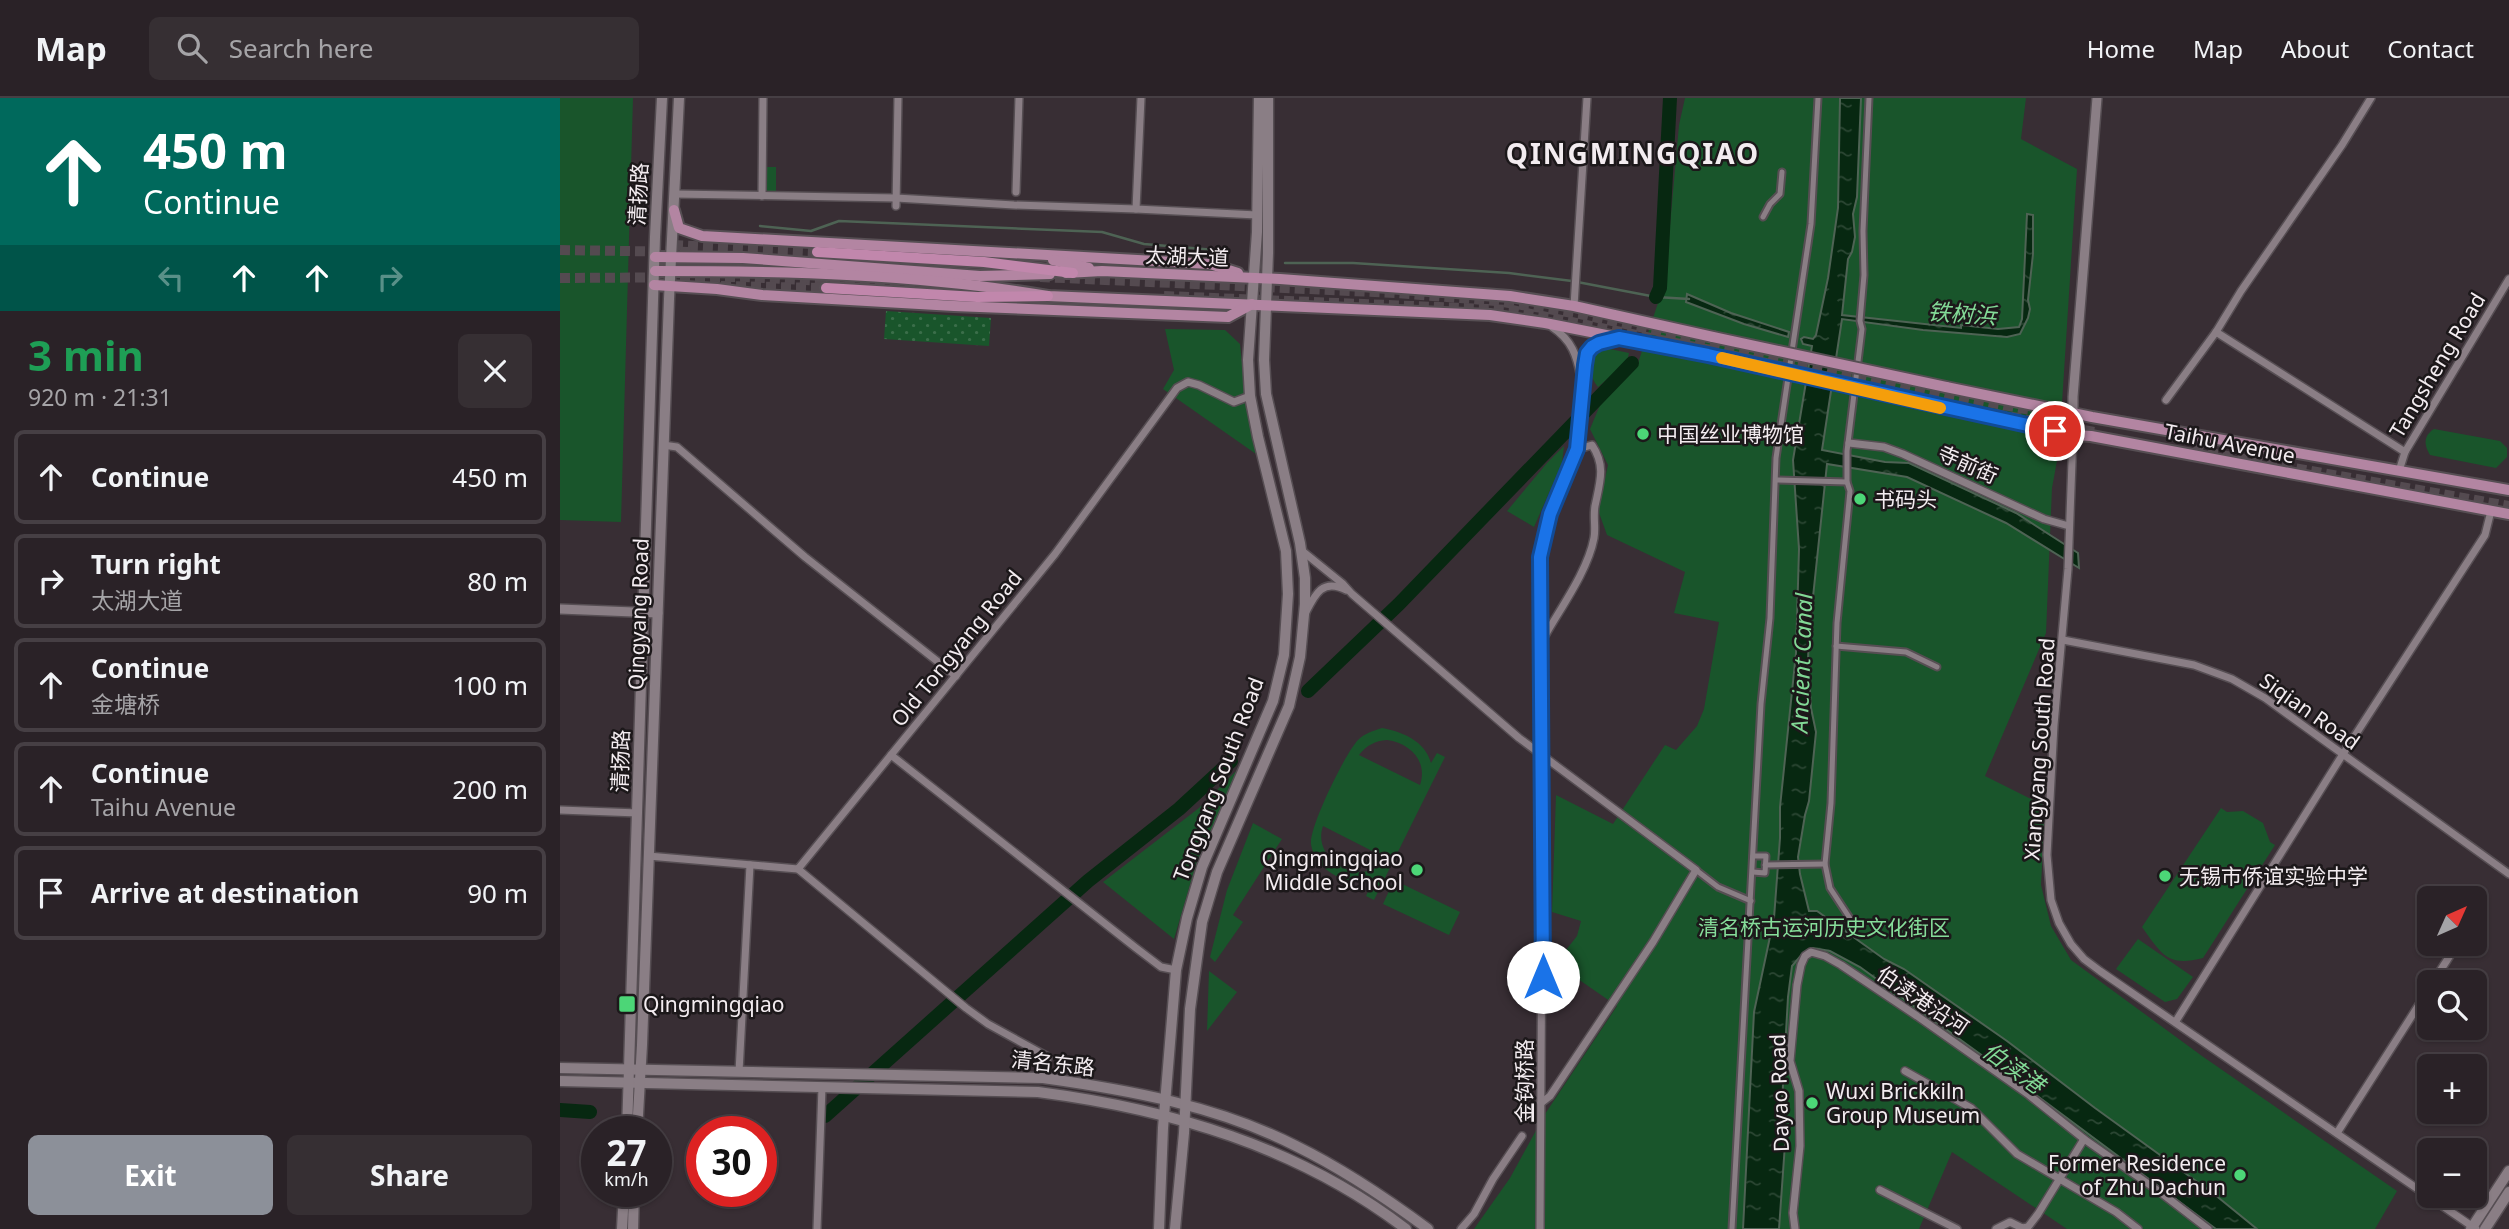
<!DOCTYPE html>
<html lang="en">
<head>
<meta charset="utf-8">
<style>
  :root { --surface:#2a2227; --page:#362f33; --text:#f1f3f6; --muted:#a5a4a7; --line:#463f44; --accent:#8c9099 }
  body { margin:0; font-family:"Noto Sans","Noto Sans SC",sans-serif; background:var(--page); color:var(--text); height:100vh; display:flex; flex-direction:column; font-size:26px; white-space:nowrap }
  * { box-sizing:border-box; margin:0 }
  p { font-size:23px; color:var(--muted) }
  .icon { flex:none; width:38px; height:38px; fill:none; stroke:currentColor; stroke-width:2; stroke-linecap:round; stroke-linejoin:round }
  .map { position:relative; flex:1; overflow:hidden }
  .side { display:flex; flex-direction:column; background:var(--surface); width:560px }
  .side>* { flex:none }
  .guide { background:#00695c; color:#fff; overflow:hidden }
  .needle { width:46px; rotate:45deg }
  .fabs { position:absolute; left:1857px; top:788px; display:grid; gap:14px }
  .fabs a { display:grid; place-items:center; width:70px; height:70px; border-radius:10px; background:var(--surface); box-shadow:0 2px 5px #0004,0 0 0 2px var(--line); font-size:35px }
  .speed { position:absolute; left:21px; top:1018px; display:flex; gap:14px; font-size:35px; font-weight:700; text-align:center }
  .speed>* { display:grid; place-content:center; width:91px; height:91px; border-radius:50%; background:var(--surface); box-shadow:0 2px 5px #0004,0 0 0 2px var(--line); line-height:1 }
  .speed small { font-size:18px; font-weight:400 }
  .speed .limit { border:10px solid #d22; background:#fff; color:#111 }
  .pin { position:absolute; display:grid; place-items:center; width:60px; height:60px; color:#fff; margin:-30px; border:4px solid #fff; border-radius:50%; box-shadow:0 2px 7px #0007 }
  .me { position:absolute; width:77px; margin:-38px; rotate:0deg; stroke-linejoin:round; filter:drop-shadow(0 0 5px #0008) }
  .turn { display:flex; align-items:center; gap:24px; height:147px; padding:0 28px; font-size:32px }
  .turn .icon { width:91px; height:91px; stroke-width:2.5 }
  .turn b { display:block; font-size:49px; line-height:60px }
  .lanes { display:flex; align-items:center; height:66px; padding:0 28px; background:#0003; justify-content:center; gap:35px; direction:ltr }
  .lanes .off { opacity:.35 }
  .round { display:grid; place-items:center; flex:none; width:74px; height:74px; border-radius:10px; background:var(--page) }
  .head { display:flex; align-items:center; justify-content:space-between; height:119px; padding:0 28px }
  h1 { font-size:42px; font-weight:700; line-height:52px; color:#1e9e55 }
  .cta { display:flex; gap:14px; margin-top:auto; padding:14px 28px }
  .cta a { flex:1; height:80px; border-radius:10px; background:var(--accent); color:#fff; font-size:28px; font-weight:700; line-height:80px; text-align:center }
  .cta a+a { background:var(--page); color:var(--text) }
  ul { padding:0; list-style:none }
  li { display:flex; align-items:center; gap:21px; height:94px; margin:0 14px 10px; padding:0 14px; border:4px solid var(--line); border-radius:10px }
  li div { flex:1 }
  li b { display:block; font-size:26px }
  li em { font-style:normal }
  header { display:flex; align-items:center; gap:42px; box-sizing:border-box; height:98px; padding:0 35px; background:var(--surface); border-bottom:2px solid var(--line) }
  header strong { font-size:33px }
  nav { display:flex; gap:38px; margin-inline-start:auto; font-size:24px }
  .search { width:490px; height:63px; background:var(--page); display:flex; align-items:center; gap:18px; box-sizing:border-box; padding:0 24px; border-radius:10px; color:var(--muted); font-size:26px }
  main { display:flex; flex:1; min-height:0 }
  .map>svg:first-child { display:block }
  .grass { fill:url(#grass-dots) }
  .green { fill:#19552b; fill-rule:evenodd }
  .water { fill:url(#water-ripples); stroke:#4e6354; stroke-width:2 }
  .lines { fill:none; stroke-linecap:round; stroke-linejoin:round }
  .stream { stroke:#4e6354; stroke-width:2.5 }
  .river { stroke:#072811; stroke-width:14 }
  .trunk-tunnel { stroke:#544a50; stroke-width:10; stroke-dasharray:10 5; stroke-linecap:butt }
  .pedestrian-casing { stroke:#564e53; stroke-width:9 }
  .minor-casing { stroke:#564e53; stroke-width:10 }
  .tertiary-casing { stroke:#564e53; stroke-width:12 }
  .secondary-casing { stroke:#564e53; stroke-width:13 }
  .primary-casing { stroke:#564e53; stroke-width:14 }
  .trunk-casing { stroke:#564e53; stroke-width:14 }
  .pedestrian { stroke:#8a7e85; stroke-width:5 }
  .minor { stroke:#8a7e85; stroke-width:7 }
  .tertiary { stroke:#8a7e85; stroke-width:9 }
  .secondary { stroke:#8a7e85; stroke-width:10 }
  .primary { stroke:#b385a2; stroke-width:10 }
  .trunk { stroke:#c187ac; stroke-width:10 }
  .primary-bridge-casing { stroke:#564e53; stroke-width:14; stroke-linecap:butt }
  .primary-bridge { stroke:#b385a2; stroke-width:10 }
  .route-casing { stroke:#114b97; stroke-width:18 }
  .route { stroke:#1a73e8; stroke-width:12 }
  .slow { stroke:#f59e0b; stroke-width:12 }
  .poi-dot { fill:#4cd677; stroke:#1c181a; stroke-width:2.5 }
  .labels { text-anchor:middle; dominant-baseline:central; stroke-width:5; stroke-linejoin:round; paint-order:stroke }
  .street-label { font-size:21px; fill:#f3ecf0; stroke:#1c181a }
  .poi-label { font-size:21px; fill:#f3ecf0; stroke:#1c181a; text-anchor:start }
  .park-label { font-size:21px; fill:#86dd9a; stroke:#1c181a }
  .water-label { font-size:23px; font-style:italic; fill:#82d996; stroke:#1c181a }
  .district-label { font-size:28px; font-weight:bold; letter-spacing:2px; fill:#f3ecf0; stroke:#1c181a }
</style>
</head>
<body>
<header>
<strong>Map</strong>
<div class="search"><svg class="icon" aria-label="search" viewBox="0 0 24 24"><circle cx="10" cy="10" r="6"/><path d="M15 15l6 6"/></svg>Search here</div>
<nav><a>Home</a><a>Map</a><a>About</a><a>Contact</a></nav>
</header>
<main>
<section class="side">
<div class="guide">
<div class="turn"><svg class="icon" aria-label="ahead" viewBox="0 0 24 24"><path d="M12 20V5M6 11l6-6 6 6"/></svg><div><b>450 m</b>Continue</div></div>
<div class="lanes"><svg class="icon off" aria-label="left" viewBox="0 0 24 24"><path d="M17 20v-9H6M10 6l-5 5 5 5"/></svg><svg class="icon" aria-label="ahead" viewBox="0 0 24 24"><path d="M12 20V5M6 11l6-6 6 6"/></svg><svg class="icon" aria-label="ahead" viewBox="0 0 24 24"><path d="M12 20V5M6 11l6-6 6 6"/></svg><svg class="icon off" aria-label="right" viewBox="0 0 24 24"><path d="M7 20v-9h11M14 6l5 5-5 5"/></svg></div>
</div>
<div class="head"><div><h1>3 min</h1><p>920 m · 21:31</p></div><a class="round"><svg class="icon" aria-label="close" viewBox="0 0 24 24"><path d="M6 6l12 12M18 6L6 18"/></svg></a></div>
<ul>
<li><svg class="icon" aria-label="ahead" viewBox="0 0 24 24"><path d="M12 20V5M6 11l6-6 6 6"/></svg><div><b>Continue</b></div><em>450 m</em></li>
<li><svg class="icon" aria-label="right" viewBox="0 0 24 24"><path d="M7 20v-9h11M14 6l5 5-5 5"/></svg><div><b>Turn right</b><p>太湖大道</p></div><em>80 m</em></li>
<li><svg class="icon" aria-label="ahead" viewBox="0 0 24 24"><path d="M12 20V5M6 11l6-6 6 6"/></svg><div><b>Continue</b><p>金塘桥</p></div><em>100 m</em></li>
<li><svg class="icon" aria-label="ahead" viewBox="0 0 24 24"><path d="M12 20V5M6 11l6-6 6 6"/></svg><div><b>Continue</b><p>Taihu Avenue</p></div><em>200 m</em></li>
<li><svg class="icon" aria-label="arrive" viewBox="0 0 24 24"><path d="M6 21V4h12l-3 4 3 4H6"/></svg><div><b>Arrive at destination</b></div><em>90 m</em></li>
</ul>
<div class="cta"><a>Exit</a><a>Share</a></div>
</section>
<div class="map">
<svg width="1949" height="1131" viewBox="0 0 1949 1131">
  <defs>
    <pattern id="grass-dots" width="8" height="8" patternUnits="userSpaceOnUse" patternTransform="scale(1.75)"><rect width="8" height="8" fill="#19552b"/><path d="M2 2h.1M6 6h.1" fill="none" stroke="#3b6e4a" stroke-width="1.8" stroke-linecap="round"/></pattern>
    <pattern id="water-ripples" width="26" height="14" patternUnits="userSpaceOnUse" patternTransform="scale(1.75)"><rect width="26" height="14" fill="#072811"/><path d="M2 4q2-2 4 0t4 0M15 11q2-2 4 0t4 0" fill="none" stroke="#2c4734"/></pattern>
  </defs>
  <rect width="100%" height="100%" fill="#382e34"/>
  <path class="grass" d="M326 213 431 220 429 248 324 241Z"/>
  <g class="green">
    <path d="M0 0H73L61 424 0 422Z"/>
    <path d="M1125 0H1466L1461 41 1517 71 1499 352 1492 390 1486 535 1425 678 1485 708 1481 787 1491 828 1511 862 1642 958 1837 1093 1815 1131H1507L1392 1054 1359 1131H914L950 1080 985 1016 1057 908 1002 870 1006 852 1017 838 1021 823 992 814 996 697 1053 726 1105 647 1116 652 1137 628 1144 611 1159 524 1114 515 1125 474 1047 437 1038 412 1048 367 1030 331 1040 307 1077 268 1105 184 1119 27Z"/>
    <path d="M204 69H216V96H205Z"/>
    <path d="M605 231 665 232 680 246 684 285 696 356 603 291 614 272Z"/>
    <path d="M1045 250 1069 255 1067 264 1038 289C1026 274 1029 260 1045 250Z"/>
    <path d="M1874 331 1940 343 1947 350V359L1936 370 1870 357C1864 347 1863 338 1874 331Z"/>
    <path d="M1004 348 1002 365 974 429 947 413 987 365Z"/>
    <path d="M822 630C843 634 865 643 871 665L877 655 885 659 814 802 806 798 814 780C807 782 800 784 793 783 774 782 753 764 751 746 749 729 786 654 798 642 805 635 813 633 822 630ZM827 642C850 645 868 663 860 687L799 657C807 647 815 643 827 642ZM763 728 824 759C810 792 750 765 763 728Z"/>
    <path d="M676 673 675 683 637 763 614 841 543 784 639 710Z"/>
    <path d="M1661 710 1667 714 1683 713 1703 725 1710 744 1715 747 1643 860C1608 869 1602 857 1582 829Z"/>
    <path d="M693 725 722 741 673 817 683 824 655 864 650 859 667 792Z"/>
    <path d="M834 782 900 814 889 837 823 806Z"/>
    <path d="M1578 841 1633 879 1617 901 1605 904 1556 871Z"/>
    <path d="M649 873 677 894 647 933Z"/>
  </g>
  <g class="water">
    <path d="M1280 0H1301L1297 99 1293 116 1295 139 1292 154 1288 161 1282 217 1401 230V227L1438 231 1459 229 1462 221 1467 116 1473 117V156L1468 202 1470 211 1468 220 1460 236 1447 239 1363 232 1282 221 1262 352 1325 364 1349 365 1456 415 1518 455 1519 470 1446 425 1347 379 1267 366 1249 537 1248 562 1251 610 1256 634 1249 703 1245 717 1238 759 1240 776 1249 813H1257L1324 861 1344 871 1447 943 1535 1010 1654 1096 1697 1131H1656L1456 982 1300 869 1270 853 1253 850 1243 855 1232 868 1228 899 1221 1022 1225 1046 1219 1131H1183L1194 914 1214 820 1220 740V709L1236 555 1239 451 1233 362 1252 248 1243 246 1241 241 1244 239 1253 241 1256 237 1268 180 1278 110Z"/>
    <path d="M1127 196 1171 215 1229 234 1228 239 1184 226 1126 204Z"/>
  </g>
  <g class="lines">
    <g class="stream">
      <path d="M200 128 251 133 279 123 542 134 584 146 667 153"/>
      <path d="M725 165H793L949 175 1012 183 1096 199 1129 201"/>
    </g>
    <g class="river">
      <path d="M1096 199 1100 190 1110 0"/>
      <path d="M748 593 839 506 1072 265"/>
      <path d="M0 1012 30 1014"/>
      <path d="M265 1018 528 783 619 711 671 663"/>
    </g>
    <g class="trunk-tunnel">
      <path d="M113 147 257 154"/>
      <path d="M0 152 133 154"/>
      <path d="M480 179 836 195 936 203 1020 216 1394 298 1519 321"/>
      <path d="M0 180 184 179 385 189"/>
      <path d="M161 188 266 190"/>
      <path d="M604 198 952 212 1151 252"/>
      <path d="M1170 257 1305 287"/>
      <path d="M1436 316 1534 334"/>
      <path d="M1633 352 1949 408"/>
    </g>
    <defs>
      <g id="pedestrian">
        <path d="M1203 119 1210 106 1220 96 1222 74"/>
        <path d="M1216 382 1287 384"/>
        <path d="M1276 548 1346 554 1377 569"/>
        <path d="M1205 767 1265 766"/>
        <path d="M1136 772 1158 789 1191 803"/>
        <path d="M1193 774 1205 775 1206 758H1193"/>
        <path d="M1293 825 1270 790 1265 766 1271 705 1277 525 1290 393 1287 384V353L1302 231 1300 223 1304 177 1303 133 1309 0"/>
        <path d="M1172 1131 1201 606 1210 520 1216 360 1251 126 1258 0"/>
      </g>
      <g id="minor">
        <path d="M581 0 576 111 697 117"/>
        <path d="M456 94 459 0"/>
        <path d="M115 96 336 100 454 107 576 111"/>
        <path d="M202 98 203 0"/>
        <path d="M336 108 338 0"/>
        <path d="M1014 208 1027 0"/>
        <path d="M992 229C1012 242 1017 258 1021 280"/>
        <path d="M1656 234 1845 354"/>
        <path d="M1606 302 1656 234 1681 193 1782 47 1811 0"/>
        <path d="M1513 337 1508 471 1494 627 1487 757 1491 802 1499 825 1511 846 1524 861 1540 873 1916 1131"/>
        <path d="M1289 345 1324 349 1343 356 1484 421 1509 428"/>
        <path d="M103 347 117 349 245 459 396 578"/>
        <path d="M1839 373 1845 354 1949 181"/>
        <path d="M741 452 783 486 792 496 959 640 1136 772 1093 844 990 998 981 1005"/>
        <path d="M746 514C755 496 763 480 786 492"/>
        <path d="M980 539 986 536C1002 508 1028 472 1034 440 1036 430 1033 419 1035 408 1040 384 1046 368 1032 347L1018 351"/>
        <path d="M1503 542 1634 567 1672 581 1705 600 1949 776"/>
        <path d="M331 657 576 850 601 869 616 872"/>
        <path d="M0 712 78 715"/>
        <path d="M88 758 238 771 495 456 617 290 628 284 639 287 674 304 690 298"/>
        <path d="M238 771 406 910 428 926 488 959 483 980"/>
        <path d="M1873 884 1898 845"/>
        <path d="M1616 923 1783 656 1925 437 1931 413"/>
        <path d="M1345 973 1411 1010 1457 1056 1556 1114 1578 1131"/>
        <path d="M179 974 190 767"/>
        <path d="M1777 1035 1869 891"/>
        <path d="M1320 1092 1397 1131"/>
        <path d="M257 1131 262 989"/>
        <path d="M901 1131 914 1116 933 1081 962 1038"/>
        <path d="M980 1131 983 659 980 459 990 416 1018 351 1027 255 1039 245 1056 240"/>
        <path d="M1235 1131 1233 1115 1240 1048 1239 993 1230 963 1237 887 1241 867 1245 858 1251 854 1265 858 1281 867 1357 918 1469 997 1524 1041 1600 1094 1648 1131"/>
        <path d="M1436 1131 1450 1124 1462 1130 1468 1129 1478 1116 1524 1041"/>
      </g>
      <g id="tertiary">
        <path d="M1513 337V299L1537 0"/>
        <path d="M0 511 98 515"/>
      </g>
      <g id="secondary">
        <path d="M0 970 483 980C569 992 658 1008 736 1048 783 1071 826 1100 868 1131"/>
        <path d="M0 983 478 994C610 1011 739 1049 846 1131"/>
        <path d="M67 1034 95 139 102 0"/>
        <path d="M77 1034 82 947 109 201 119 0"/>
        <path d="M62 1131 64 1094"/>
        <path d="M73 1131 74 1094"/>
        <path d="M599 1131 603 1030 616 872 627 820 642 769 713 603 724 557 728 496 726 453 698 339 690 298 688 262 697 134 699 0"/>
        <path d="M615 1131 624 1035 630 911 642 824 657 774 729 608 740 559 745 506V480L740 445 706 296 704 262 708 155V0"/>
        <path d="M1911 1131 1949 1073"/>
        <path d="M1925 1131 1949 1094"/>
      </g>
      <g id="primary">
        <path d="M114 112 119 130 142 138 650 166 678 175"/>
        <path d="M95 159 183 160 420 178 490 176"/>
        <path d="M493 162 529 170"/>
        <path d="M95 173C226 173 359 176 488 198L930 217 985 225 1148 257"/>
        <path d="M506 175 542 173 720 181 950 198 1014 208 1153 239"/>
        <path d="M94 187 157 191 202 197 394 208 668 219 692 206"/>
        <path d="M1386 289 1532 319 1949 392"/>
        <path d="M1383 310 1513 337 1531 338 1949 416"/>
      </g>
      <g id="trunk">
        <path d="M257 154 424 164 513 175"/>
        <path d="M266 190 417 199 488 198"/>
      </g>
    </defs>
    <use href="#pedestrian" class="pedestrian-casing"/>
    <use href="#minor" class="minor-casing"/>
    <use href="#tertiary" class="tertiary-casing"/>
    <use href="#secondary" class="secondary-casing"/>
    <use href="#primary" class="primary-casing"/>
    <use href="#trunk" class="trunk-casing"/>
    <use href="#pedestrian" class="pedestrian"/>
    <use href="#minor" class="minor"/>
    <use href="#tertiary" class="tertiary"/>
    <use href="#secondary" class="secondary"/>
    <use href="#primary" class="primary"/>
    <use href="#trunk" class="trunk"/>
    <defs>
      <g id="primary-bridge">
        <path d="M1153 239 1386 289"/>
        <path d="M1148 257 1383 310"/>
      </g>
    </defs>
    <use href="#primary-bridge" class="primary-bridge-casing"/>
    <use href="#primary-bridge" class="primary-bridge"/>
  </g>
  <g class="lines">
    <defs>
      <path id="route" d="M983 879 980 459 990 416 1017 351 1025 267 1027 255 1032 249 1039 245 1059 240 1148 257 1495 333"/>
    </defs>
    <use href="#route" class="route-casing"/>
    <use href="#route" class="route"/>
    <path class="slow" d="M1162 260 1380 310"/>
  </g>
  <g class="poi-dot">
    <circle cx="1083" cy="336" r="7"/>
    <circle cx="1300" cy="401" r="7"/>
    <circle cx="857" cy="772" r="7"/>
    <circle cx="1605" cy="778" r="7"/>
    <rect x="58" y="897" width="18" height="18" rx="3.5"/>
    <circle cx="1252" cy="1005" r="7"/>
    <circle cx="1680" cy="1077" r="7"/>
  </g>
  <g class="labels">
    <g class="street-label">
      <text transform="translate(78 96) rotate(-87)">清扬路</text>
      <text transform="translate(627 158) rotate(2)">太湖大道</text>
      <text transform="translate(1877 267) rotate(-59)">Tangsheng Road</text>
      <text transform="translate(1670 345) rotate(11)">Taihu Avenue</text>
      <text transform="translate(1408 366) rotate(24)">寺前街</text>
      <text transform="translate(78 516) rotate(-88)">Qingyang Road</text>
      <text transform="translate(396 550) rotate(-51)">Old Tongyang Road</text>
      <text transform="translate(1750 613) rotate(35)">Siqian Road</text>
      <text transform="translate(1479 651) rotate(-86)">Xiangyang South Road</text>
      <text transform="translate(60 663) rotate(-88)">清扬路</text>
      <text transform="translate(658 681) rotate(-69)">Tongyang South Road</text>
      <text transform="translate(1363 902) rotate(34)">伯渎港沿河</text>
      <text transform="translate(493 965) rotate(6)">清名东路</text>
      <text transform="translate(964 983) rotate(-90)">金钩桥路</text>
      <text transform="translate(1219 995) rotate(-92)">Dayao Road</text>
    </g>
    <g class="poi-label">
      <text x="1097" y="336">中国丝业博物馆</text>
      <text x="1314" y="401">书码头</text>
      <text x="843" y="760" text-anchor="end">Qingmingqiao<tspan x="843" dy="24">Middle School</tspan></text>
      <text x="1619" y="778">无锡市侨谊实验中学</text>
      <text x="83" y="906">Qingmingqiao</text>
      <text x="1266" y="993">Wuxi Brickkiln<tspan x="1266" dy="24">Group Museum</tspan></text>
      <text x="1666" y="1065" text-anchor="end">Former Residence<tspan x="1666" dy="24">of Zhu Dachun</tspan></text>
    </g>
    <g class="park-label">
      <text x="1264" y="829">清名桥古运河历史文化街区</text>
    </g>
    <g class="water-label">
      <text transform="translate(1402 215) rotate(4)">铁树浜</text>
      <text transform="translate(1241 565) rotate(-88)">Ancient Canal</text>
      <text transform="translate(1454 969) rotate(36)">伯渎港</text>
    </g>
    <g class="district-label">
      <text x="1073" y="55">QINGMINGQIAO</text>
    </g>
  </g>
</svg>
<div class="fabs">
<a><svg class="needle" viewBox="-14 -14 28 28"><path d="M0-13l5 13h-10z" fill="#e53935"/><path d="M0 13l5-13h-10z" fill="#a5a4a7"/></svg></a>
<a><svg class="icon" aria-label="search" viewBox="0 0 24 24"><circle cx="10" cy="10" r="6"/><path d="M15 15l6 6"/></svg></a>
<a>+</a>
<a>−</a>
</div>
<div class="speed"><div>27<small>km/h</small></div><div class="limit">30</div></div>
<div class="pin" style="left:1495px;top:333px;background:#d93025"><svg class="icon" aria-label="arrive" viewBox="0 0 24 24"><path d="M6 21V4h12l-3 4 3 4H6"/></svg></div>
<svg class="me" style="left:983px;top:879px" viewBox="-20 -20 40 40"><circle r="19" fill="#fff"/><path d="M0-13L10 11 0 6-10 11z" fill="#1a73e8"/></svg>
</div>
</main>
</body>
</html>
